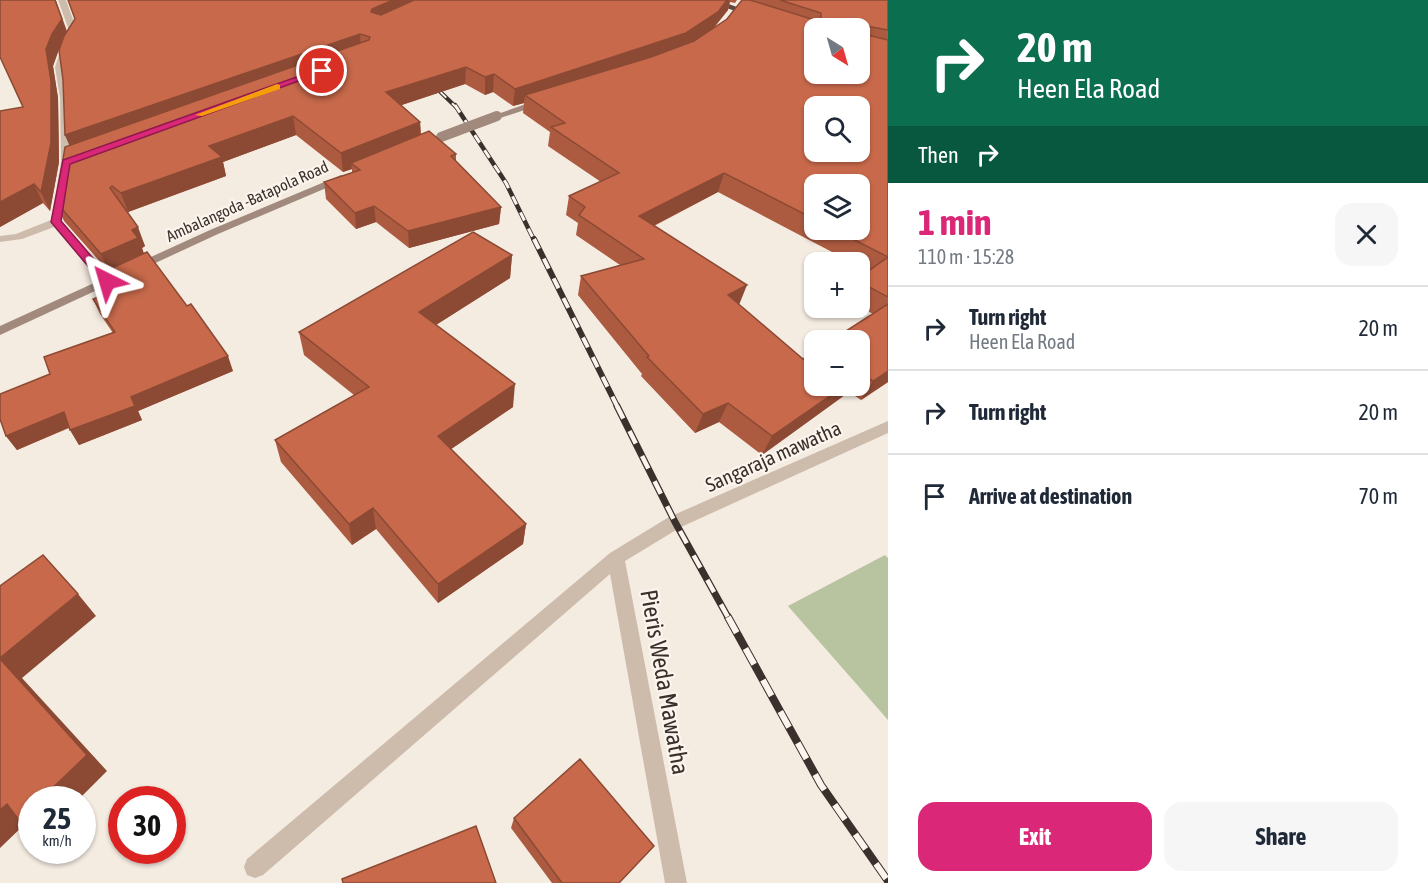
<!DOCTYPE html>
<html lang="en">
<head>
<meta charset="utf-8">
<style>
  :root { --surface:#fff; --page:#f6f6f7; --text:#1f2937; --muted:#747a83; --line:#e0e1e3; --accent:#db2777 }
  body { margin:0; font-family:"Asap Condensed",sans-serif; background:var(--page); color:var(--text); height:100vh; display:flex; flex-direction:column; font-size:22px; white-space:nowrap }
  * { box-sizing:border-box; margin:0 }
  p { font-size:20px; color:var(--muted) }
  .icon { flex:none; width:33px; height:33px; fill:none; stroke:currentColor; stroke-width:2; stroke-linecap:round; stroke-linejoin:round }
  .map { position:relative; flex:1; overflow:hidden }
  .sheet { display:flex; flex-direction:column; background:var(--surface); width:540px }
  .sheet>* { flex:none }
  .top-card { background:#0b6e4f; color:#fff; overflow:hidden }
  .needle { width:39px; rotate:143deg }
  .fabs { position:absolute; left:804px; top:18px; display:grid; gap:12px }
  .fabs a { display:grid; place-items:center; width:66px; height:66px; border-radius:12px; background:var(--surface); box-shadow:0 2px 4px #0004; font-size:30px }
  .speed { position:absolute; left:18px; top:786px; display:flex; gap:12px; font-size:30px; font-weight:700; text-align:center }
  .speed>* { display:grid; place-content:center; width:78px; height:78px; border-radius:50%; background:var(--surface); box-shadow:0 2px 4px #0004; line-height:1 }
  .speed small { font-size:15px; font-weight:400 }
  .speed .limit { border:9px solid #d22; background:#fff; color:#111 }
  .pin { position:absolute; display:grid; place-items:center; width:51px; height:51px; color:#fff; margin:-26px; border:3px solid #fff; border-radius:50%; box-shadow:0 2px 6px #0007 }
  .me { position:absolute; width:66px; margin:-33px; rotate:320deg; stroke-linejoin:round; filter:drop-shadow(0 0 4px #0008) }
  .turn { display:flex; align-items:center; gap:21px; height:126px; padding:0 30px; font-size:27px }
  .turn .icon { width:78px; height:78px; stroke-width:2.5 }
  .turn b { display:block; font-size:42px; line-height:51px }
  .then { display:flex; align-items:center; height:57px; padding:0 30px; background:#0003; gap:12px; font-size:22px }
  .round { display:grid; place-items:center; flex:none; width:63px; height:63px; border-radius:18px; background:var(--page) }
  .overview { display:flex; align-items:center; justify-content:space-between; height:102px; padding:0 30px }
  h1 { font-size:36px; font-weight:700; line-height:45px; color:var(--accent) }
  .cta { display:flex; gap:12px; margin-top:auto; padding:12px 30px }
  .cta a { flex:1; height:69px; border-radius:18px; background:var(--accent); color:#fff; font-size:24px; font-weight:700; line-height:69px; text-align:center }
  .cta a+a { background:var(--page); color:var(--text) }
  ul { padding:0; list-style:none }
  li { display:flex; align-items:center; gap:18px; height:84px; padding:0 30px; border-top:2px solid var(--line) }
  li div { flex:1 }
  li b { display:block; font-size:22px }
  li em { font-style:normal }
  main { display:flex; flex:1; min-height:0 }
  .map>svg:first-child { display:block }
  .green { fill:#b8c4a0 }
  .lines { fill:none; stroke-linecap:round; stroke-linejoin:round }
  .street { fill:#cdbbac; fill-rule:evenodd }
  .secondary { fill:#a18a7d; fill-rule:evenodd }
  .highway { fill:#5c4a42; fill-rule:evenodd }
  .rail-far4-casing { stroke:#3b302b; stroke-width:4 }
  .rail-far3-casing { stroke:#3b302b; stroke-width:4.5 }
  .rail-far2-casing { stroke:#3b302b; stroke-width:6 }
  .rail-far1-casing { stroke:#3b302b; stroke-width:7 }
  .rail-casing { stroke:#3b302b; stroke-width:8 }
  .rail-far4 { stroke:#fbf5ee; stroke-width:2; stroke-dasharray:8; stroke-linecap:butt }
  .rail-far3 { stroke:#fbf5ee; stroke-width:3; stroke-dasharray:9; stroke-linecap:butt }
  .rail-far2 { stroke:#fbf5ee; stroke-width:4; stroke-dasharray:11; stroke-linecap:butt }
  .rail-far1 { stroke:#fbf5ee; stroke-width:4.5; stroke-dasharray:14; stroke-linecap:butt }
  .rail { stroke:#fbf5ee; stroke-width:6; stroke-dasharray:18; stroke-linecap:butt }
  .secondary-bridge { stroke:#a18a7d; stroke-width:10 }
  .wall { fill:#ac5a40; fill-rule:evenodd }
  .shaded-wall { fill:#8c4a34 }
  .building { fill:#c8694b; stroke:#8c4a34; stroke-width:1.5; fill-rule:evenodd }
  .route { fill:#db2777; stroke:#8e194d; stroke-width:1.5 }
  .slow { fill:#f59e0b }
  .labels { text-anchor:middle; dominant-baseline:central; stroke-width:4.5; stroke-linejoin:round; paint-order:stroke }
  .far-street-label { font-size:16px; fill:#3b302b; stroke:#fbf5ee }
  .street-label { font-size:20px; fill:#3b302b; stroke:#fbf5ee }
  .near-street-label { font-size:24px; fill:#3b302b; stroke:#fbf5ee }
</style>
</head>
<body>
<main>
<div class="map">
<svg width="888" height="883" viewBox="0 0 888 883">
  <rect width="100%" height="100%" fill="#f4ebe1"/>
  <path class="green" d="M885 555 888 558V720L788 606Z"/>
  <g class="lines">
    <g class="street">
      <path d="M58 0H66L79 36 68 52 63 67 68 98 71 162 62 222 111 278V284H103L54 227 22 239 0 242V236L16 234 51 220 61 162 60 98 55 67 60 52 71 36Z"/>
      <path d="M888 421V433L681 527 625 561 687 883H665L610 574 263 875 255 878 247 875 244 867 247 859 610 553 669 517Z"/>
    </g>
    <g class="secondary">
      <path d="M543 98 546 99V103L497 119 492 116Z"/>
      <path d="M341 175 345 176V180L218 234 0 335V326L210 230Z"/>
    </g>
    <path class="highway" d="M704 0H717L763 16 755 18Z"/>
    <defs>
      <path id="rail-far4" d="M429 81 456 107"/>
      <path id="rail-far3" d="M455 105 506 183 534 240"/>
      <path id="rail-far2" d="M534 239 618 408"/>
      <path id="rail-far1" d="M617 406 675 522 729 619"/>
      <path id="rail" d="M728 617 821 785 888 881"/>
    </defs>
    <use href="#rail-far4" class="rail-far4-casing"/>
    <use href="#rail-far3" class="rail-far3-casing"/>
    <use href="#rail-far2" class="rail-far2-casing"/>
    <use href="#rail-far1" class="rail-far1-casing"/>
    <use href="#rail" class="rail-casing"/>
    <use href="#rail-far4" class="rail-far4"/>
    <use href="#rail-far3" class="rail-far3"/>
    <use href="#rail-far2" class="rail-far2"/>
    <use href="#rail-far1" class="rail-far1"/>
    <use href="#rail" class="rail"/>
    <path class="secondary-bridge" d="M441 137 497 116"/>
  </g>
  <g class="wall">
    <path d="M0 0H56V1L67 31 75 19 68 0H737L735 3 730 2 728 10 714 28 727 19 742 0H888V382L861 400 849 392 762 455 719 422 695 433 641 376 642 374 578 295 581 276 620 265 576 235 578 223 566 215 569 196 601 182 548 146 550 132 523 113 524 103 513 106 493 92 485 95 465 84 401 105 420 122 421 135 456 154V161L501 207 499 224 409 248 376 222 356 229 326 199 324 182 352 173V169L343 172 296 135 223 162 226 176 128 212 145 246 142 248 144 254 233 371 138 411 142 420 79 445 69 428 17 450 6 436 50 374 113 333 100 314 93 299 121 288 117 283 112 272 110 273 64 221 56 202 70 145 65 135 63 80 59 50 53 66 58 98 59 162 50 211 43 203 0 227 23 107 1 58ZM814 184 860 230H814ZM718 192 851 262H860V267L868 271 860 277V307L873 314 860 340V386H814L739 305 654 226Z"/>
    <path d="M512 255 510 278 436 325 513 407 451 449 526 524 523 544 438 603 376 529 352 545 281 462 275 440 354 395 304 355 299 332Z"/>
    <path d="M514 818 619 883H552L511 828Z"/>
  </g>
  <g class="shaded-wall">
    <path d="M55 0H56V1L68 36 58 51 53 66 58 98 59 162 50 211 41 192 46 49Z"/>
    <path d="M393 0H431L373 25 371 12 372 9Z"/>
    <path d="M727 0H730L728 10 713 28 682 50 525 95 524 103 513 106 515 89Z"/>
    <path d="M360 34 361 51 73 154 65 135Z"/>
    <path d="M466 67 465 84 387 110 386 92Z"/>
    <path d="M494 74 493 92 485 95V77Z"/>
    <path d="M293 116 296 135 223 162 226 176 128 212 121 193 209 146Z"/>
    <path d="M420 122 421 140 351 163 352 169 343 172 341 153Z"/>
    <path d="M724 173 718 192 635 235 639 216Z"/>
    <path d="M34 184 43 203 0 227V202Z"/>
    <path d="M374 206 376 222 356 229 355 213Z"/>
    <path d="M501 207 499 224 409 248 408 231Z"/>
    <path d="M138 227 145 246 142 248 145 257 110 269 112 272 110 273 101 254 132 230Z"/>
    <path d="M512 255 510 278 420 335 419 312Z"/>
    <path d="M747 285 739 305 728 295Z"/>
    <path d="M228 356 233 371 138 411 142 420 79 445 70 430 131 397Z"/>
    <path d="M888 371V382L861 400 873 381Z"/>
    <path d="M515 384 513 407 438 458V436Z"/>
    <path d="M844 386H854L849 392 762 455 772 436Z"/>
    <path d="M728 403 719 422 695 433 703 414Z"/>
    <path d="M64 412 72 426 17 450 6 436Z"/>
    <path d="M373 508 376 529 352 545 349 524Z"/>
    <path d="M526 524 523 544 438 603V584Z"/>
    <path d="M78 594 96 616 22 678 107 771 78 800H40L0 658Z"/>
    <path d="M7 804 32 808V826L26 823 0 848V810Z"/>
  </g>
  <g class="building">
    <path d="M0 0H55L62 19 52 34 46 49 51 81V143L41 192 34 184 0 202V111L23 107 0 57Z"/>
    <path d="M68 0H393L372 9 371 12 381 15 414 0H727L718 12 686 33 515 89 494 74 485 77 466 67 386 92 420 122 341 153 293 116 209 146 222 157 121 193 112 186 110 188 138 227 132 230 138 238 101 254 56 202 65 147 369 40 370 37 360 34 65 135 63 80 59 50 64 36 75 19Z"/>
    <path d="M742 0H750L821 22V13L780 0H888V30L866 26 867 35 888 40V257L835 230H860V184H814V219L724 173 639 216 747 285 728 295 803 359 814 352V386H844L772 436 728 403 703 414 647 357 649 356 581 276 644 259 579 215 585 207 569 196 619 173 551 127 565 123 525 95 651 57 694 41 727 19ZM814 28H860V74H814ZM814 106H860V152H814Z"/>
    <path d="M429 131 456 154 451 156 501 207 408 231 374 206 355 213 324 182 360 170 351 163Z"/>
    <path d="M473 232 512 255 419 312 515 384 438 436 526 524 438 584 373 508 349 524 275 440 369 387 299 332Z"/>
    <path d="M147 252 187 306 191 304 228 356 131 397 135 406 70 430 64 412 6 436 0 419V394L50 374 44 357 115 332 93 299 126 286 110 269Z"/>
    <path d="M888 257V297L860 282V277Z"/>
    <path d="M888 304V371L873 381 861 373 860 374V340H832Z"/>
    <path d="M43 555 78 594 0 658V586Z"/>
    <path d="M0 659 87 755 40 800H32V808L19 820 7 804 0 810Z"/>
    <path d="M580 759 654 846 619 883H562L514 818Z"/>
    <path d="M476 826 496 883H343L342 879Z"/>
  </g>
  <path class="route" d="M319 69 326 71 70 164 61 221 111 279V284H103L51 222 63 160Z"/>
  <path class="slow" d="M277 84 280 85V89L202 116 195 115Z"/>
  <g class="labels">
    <g class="far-street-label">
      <text transform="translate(247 201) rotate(-24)">Ambalangoda -Batapola Road</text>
    </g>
    <g class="street-label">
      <text transform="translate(773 456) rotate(-24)">Sangaraja mawatha</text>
    </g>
    <g class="near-street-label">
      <text transform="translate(665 682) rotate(80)">Pieris Weda Mawatha</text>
    </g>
  </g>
</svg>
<div class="fabs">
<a><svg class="needle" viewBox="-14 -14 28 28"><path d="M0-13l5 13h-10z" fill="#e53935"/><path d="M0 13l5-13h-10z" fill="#747a83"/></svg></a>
<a><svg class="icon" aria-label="search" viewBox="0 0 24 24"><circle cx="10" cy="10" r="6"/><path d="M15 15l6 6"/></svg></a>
<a><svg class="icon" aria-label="layers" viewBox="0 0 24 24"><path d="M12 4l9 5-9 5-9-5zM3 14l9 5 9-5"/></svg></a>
<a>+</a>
<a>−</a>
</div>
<div class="speed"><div>25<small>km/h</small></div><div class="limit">30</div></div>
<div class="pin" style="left:322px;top:71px;background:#d93025"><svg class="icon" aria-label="arrive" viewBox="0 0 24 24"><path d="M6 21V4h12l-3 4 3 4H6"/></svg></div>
<svg class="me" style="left:107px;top:281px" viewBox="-20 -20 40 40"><path d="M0-17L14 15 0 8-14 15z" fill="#db2777" stroke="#fff" stroke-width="4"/></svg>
</div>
<section class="sheet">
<div class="top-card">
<div class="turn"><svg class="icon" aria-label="right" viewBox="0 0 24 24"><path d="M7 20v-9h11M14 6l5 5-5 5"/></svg><div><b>20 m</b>Heen Ela Road</div></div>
<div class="then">Then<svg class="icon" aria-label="right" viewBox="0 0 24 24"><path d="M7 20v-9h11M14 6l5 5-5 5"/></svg></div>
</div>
<div class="overview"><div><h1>1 min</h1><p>110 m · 15:28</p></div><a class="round"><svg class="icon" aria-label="close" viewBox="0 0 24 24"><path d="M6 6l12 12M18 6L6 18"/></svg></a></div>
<ul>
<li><svg class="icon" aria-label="right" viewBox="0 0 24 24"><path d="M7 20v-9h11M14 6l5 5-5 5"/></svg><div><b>Turn right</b><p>Heen Ela Road</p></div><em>20 m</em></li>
<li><svg class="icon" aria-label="right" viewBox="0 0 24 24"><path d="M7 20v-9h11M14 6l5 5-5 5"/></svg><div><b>Turn right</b></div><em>20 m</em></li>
<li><svg class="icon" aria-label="arrive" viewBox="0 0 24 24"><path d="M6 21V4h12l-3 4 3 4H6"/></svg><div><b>Arrive at destination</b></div><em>70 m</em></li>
</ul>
<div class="cta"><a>Exit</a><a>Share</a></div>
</section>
</main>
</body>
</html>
